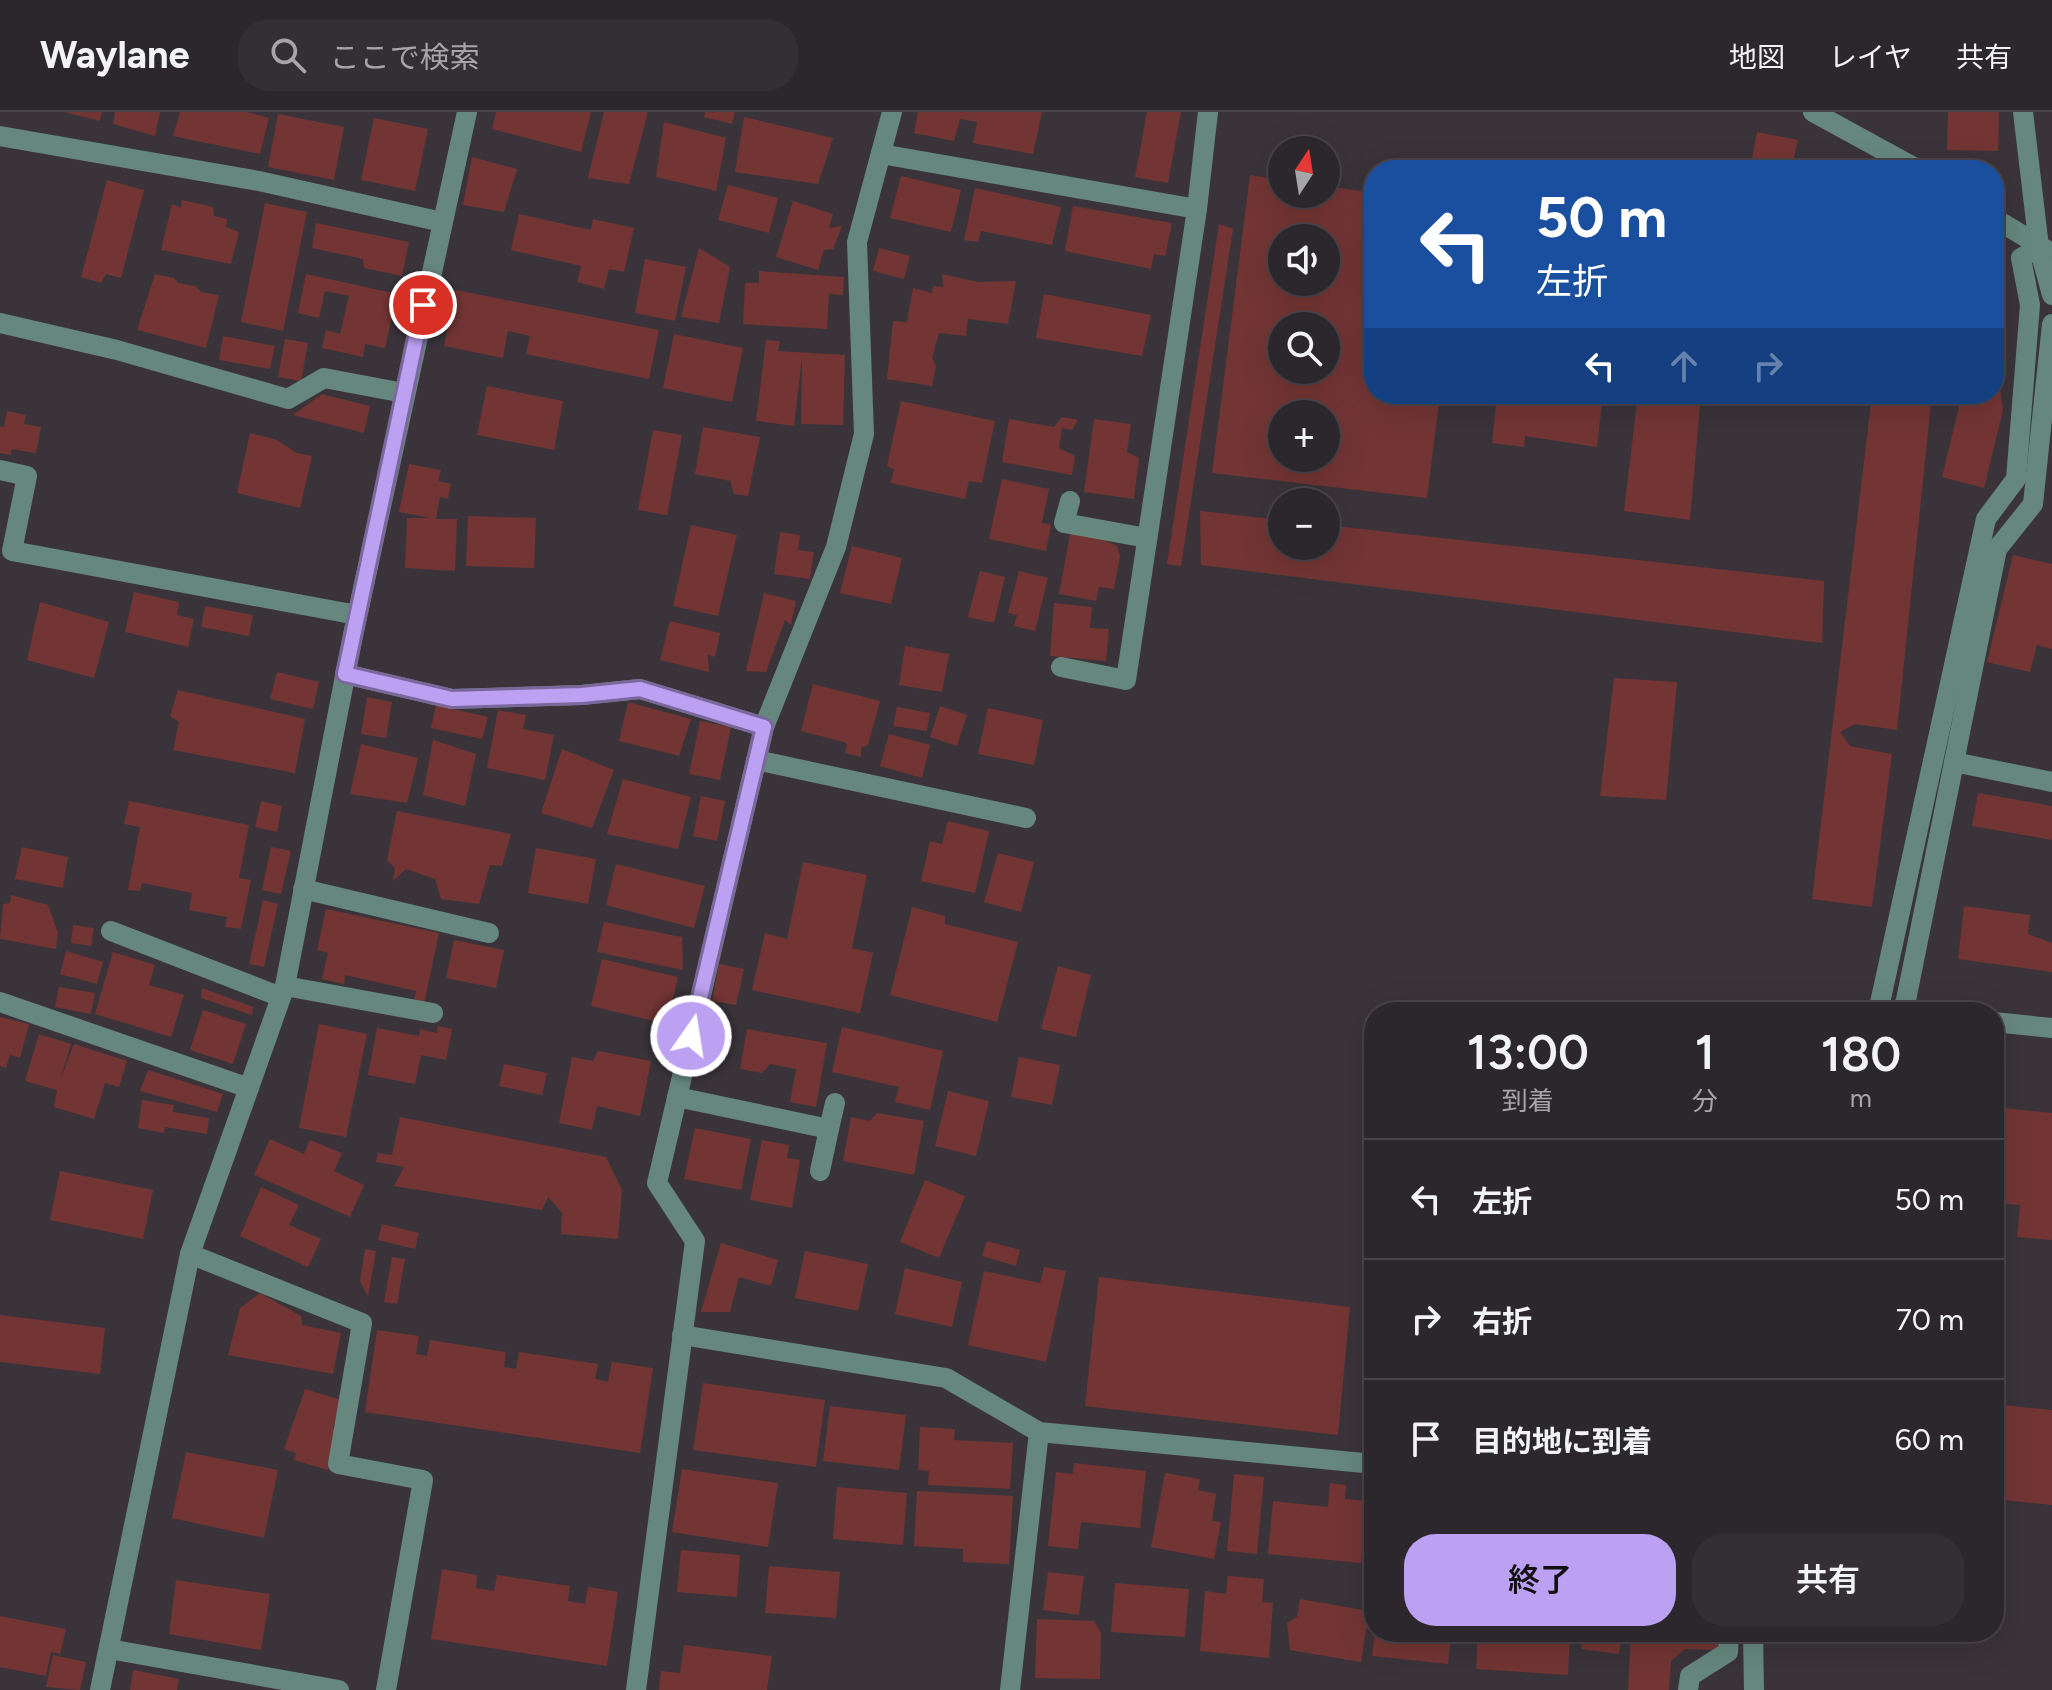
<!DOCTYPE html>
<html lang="ja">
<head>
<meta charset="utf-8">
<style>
  :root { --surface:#2c272c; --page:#342f34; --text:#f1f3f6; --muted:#a6a5a9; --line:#484448; --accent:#bca0f2 }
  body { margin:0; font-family:Figtree,"Noto Sans JP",sans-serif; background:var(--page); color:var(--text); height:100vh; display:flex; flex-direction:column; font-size:30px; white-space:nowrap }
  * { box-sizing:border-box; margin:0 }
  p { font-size:26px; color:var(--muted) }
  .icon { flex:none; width:44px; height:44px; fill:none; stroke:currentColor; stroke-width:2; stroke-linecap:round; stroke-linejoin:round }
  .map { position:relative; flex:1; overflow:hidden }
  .side { position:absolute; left:1364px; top:890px; width:640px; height:640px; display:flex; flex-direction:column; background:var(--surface); border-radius:32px; box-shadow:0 8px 32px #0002,0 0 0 2px var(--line) }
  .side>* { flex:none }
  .hud { position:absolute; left:1364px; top:48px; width:640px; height:244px; border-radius:32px; box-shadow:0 8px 32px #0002,0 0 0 2px var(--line); background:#1a4fa0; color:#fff; overflow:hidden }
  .needle { width:52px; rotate:12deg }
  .tools { position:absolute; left:1268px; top:24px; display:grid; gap:16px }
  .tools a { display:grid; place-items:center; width:72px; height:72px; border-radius:50%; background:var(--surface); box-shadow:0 8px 32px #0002,0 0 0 2px var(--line); font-size:40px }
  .pin { position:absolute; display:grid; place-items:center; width:68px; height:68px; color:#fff; margin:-34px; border:4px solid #fff; border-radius:50%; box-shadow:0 2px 8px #0007 }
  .me { position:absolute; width:88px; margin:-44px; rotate:13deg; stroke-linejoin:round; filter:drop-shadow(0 0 6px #0008) }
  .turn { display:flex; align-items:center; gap:28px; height:168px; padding:0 40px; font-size:36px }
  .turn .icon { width:104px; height:104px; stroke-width:2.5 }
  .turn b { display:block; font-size:56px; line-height:68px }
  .lanes { display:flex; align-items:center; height:76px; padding:0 40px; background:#0003; justify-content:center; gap:40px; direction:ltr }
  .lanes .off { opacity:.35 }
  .eta { display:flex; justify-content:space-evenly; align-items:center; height:136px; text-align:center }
  .eta b { font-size:48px; font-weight:600; line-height:56px }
  .action { display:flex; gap:16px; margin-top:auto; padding:16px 40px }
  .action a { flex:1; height:92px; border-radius:32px; background:var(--accent); color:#111; font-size:32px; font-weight:600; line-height:92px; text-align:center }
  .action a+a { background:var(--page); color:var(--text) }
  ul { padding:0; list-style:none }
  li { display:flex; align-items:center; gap:24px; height:120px; padding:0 40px; border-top:2px solid var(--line) }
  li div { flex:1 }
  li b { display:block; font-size:30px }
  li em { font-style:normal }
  header { display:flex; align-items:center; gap:48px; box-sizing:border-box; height:112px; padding:0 40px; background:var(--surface); border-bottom:2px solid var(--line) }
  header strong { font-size:38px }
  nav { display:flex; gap:44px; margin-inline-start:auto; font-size:28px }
  .search { width:560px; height:72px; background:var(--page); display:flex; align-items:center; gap:20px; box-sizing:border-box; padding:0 28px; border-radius:32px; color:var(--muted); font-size:30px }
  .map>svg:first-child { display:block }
  .building { fill:#723534; fill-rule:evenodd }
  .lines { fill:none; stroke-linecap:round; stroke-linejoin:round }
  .minor { stroke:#66877e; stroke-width:20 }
  .route-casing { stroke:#7a689d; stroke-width:20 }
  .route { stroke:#bca0f2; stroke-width:14 }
</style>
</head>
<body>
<header>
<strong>Waylane</strong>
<div class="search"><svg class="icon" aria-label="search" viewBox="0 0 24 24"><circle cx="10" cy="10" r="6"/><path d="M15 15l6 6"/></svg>ここで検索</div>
<nav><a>地図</a><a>レイヤ</a><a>共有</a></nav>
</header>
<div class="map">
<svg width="2052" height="1578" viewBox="0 0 2052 1578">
  <rect width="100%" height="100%" fill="#3a343a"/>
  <g class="building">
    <path d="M64 0H102L100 9Z"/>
    <path d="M115 0H160L155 24 113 12Z"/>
    <path d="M180 0H247L269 6 260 42 173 24Z"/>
    <path d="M496 0H591L581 40 492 17Z"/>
    <path d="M604 0H648L629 72 588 66Z"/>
    <path d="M705 0H735L732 12 704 5Z"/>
    <path d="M918 0H1042L1033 42 973 31 977 10 960 7 954 29 914 21Z"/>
    <path d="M1147 0H1181L1168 71 1135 65Z"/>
    <path d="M1948 0H1999L1998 39 1947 38Z"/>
    <path d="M278 2 344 15 334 68 268 55Z"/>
    <path d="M744 5 833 26 818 72 735 60Z"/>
    <path d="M374 6 428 17 415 79 361 68Z"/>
    <path d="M664 10 726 26 716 79 656 65Z"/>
    <path d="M1757 20 1798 28 1792 54 1752 47Z"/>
    <path d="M472 45 517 57 504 100 463 93Z"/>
    <path d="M1250 63 1282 68V82H1326V74L1374 81V282H1440L1427 386 1212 361ZM1282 126H1326V170H1282ZM1282 214H1326V258H1282ZM1282 302H1326V346H1282Z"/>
    <path d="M901 64 961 78 951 120 890 106Z"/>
    <path d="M107 68 144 78 121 166 106 162 101 171 81 165Z"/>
    <path d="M728 73 778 86 769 121 718 108Z"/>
    <path d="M975 76 1061 95 1052 133 981 119 978 130 964 128Z"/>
    <path d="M182 88 213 95 214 104 227 107 226 115 239 120 231 152 161 138 172 92 181 96Z"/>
    <path d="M793 89 833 102 829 116 842 114 833 137 824 138 818 158 776 145Z"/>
    <path d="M265 91 307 100 283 219 241 210Z"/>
    <path d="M1073 94 1172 111 1165 144 1154 142 1151 157 1065 139Z"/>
    <path d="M519 102 591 118 593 107 634 116 624 160 609 157 604 177 577 170 581 154 511 138Z"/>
    <path d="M316 111 409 130 402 164 364 156 363 147 312 136Z"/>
    <path d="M1219 112 1233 117 1181 454 1167 452Z"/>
    <path d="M699 136 730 155 719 211 681 205Z"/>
    <path d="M879 136 910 144 904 167 873 159Z"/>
    <path d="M645 147 686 155 675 209 635 201Z"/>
    <path d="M759 159 844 165 843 183 829 182 827 217 743 212 745 171H759Z"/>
    <path d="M155 162 174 166 178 171 195 174 201 180 219 183 206 236 137 218Z"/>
    <path d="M306 162 397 182 385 236 365 232 363 245 322 236 326 218 340 222 349 184 325 179 319 206 298 201Z"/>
    <path d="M942 162 978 170 1016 169 1008 212 968 207 966 224 939 221 932 246 936 253 932 274 887 267 893 209 907 210 913 176 932 181 933 174 943 175Z"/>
    <path d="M456 178 659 218 649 267 526 242 530 224 508 219 503 246 444 234Z"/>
    <path d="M1044 182 1151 203 1142 244 1036 226Z"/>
    <path d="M674 222 743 236 732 290 663 276Z"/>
    <path d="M223 224 275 234 270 257 219 248Z"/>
    <path d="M285 227 308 231 301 269 278 265Z"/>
    <path d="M766 228 780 229 778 239 845 243 843 313 801 312 802 245 794 314 756 309Z"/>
    <path d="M1997 231 2005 233 1998 262 2003 298 1984 376 1942 365 1962 282H1994Z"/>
    <path d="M487 274 563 289 554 338 477 323Z"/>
    <path d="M322 282 370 294 364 321 293 303Z"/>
    <path d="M1497 282H1603L1597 335 1525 324 1524 335 1492 331Z"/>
    <path d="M1638 282H1701L1690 408 1624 399Z"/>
    <path d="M1872 282H1932L1897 618 1855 612 1840 620 1850 634 1892 642 1872 795 1812 787Z"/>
    <path d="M901 289 995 309 982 371 969 369 965 387 891 371 894 357 887 354Z"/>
    <path d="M7 299 26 303 24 312 41 315 36 341 12 337 11 343 0 341V314L4 315Z"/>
    <path d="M1062 305 1078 308 1072 318 1062 316 1059 336 1075 344 1072 363 1002 350 1009 307 1054 315Z"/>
    <path d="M1094 307 1131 312 1127 340 1139 346 1134 387 1084 380Z"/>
    <path d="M703 315 760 325 748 384 734 382 730 369 695 362Z"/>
    <path d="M653 318 682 323 667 403 638 398Z"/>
    <path d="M250 321 277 328 297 341 312 344 300 396 237 381Z"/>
    <path d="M409 352 441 358 438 369 451 372 448 387 440 385 436 407H457L455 459 405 456 407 406H430L399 400Z"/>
    <path d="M1002 367 1049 377 1042 411 1051 413 1046 439 989 427Z"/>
    <path d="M1200 399 1282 408V434H1326V413L1824 469 1822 531 1201 453Z"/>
    <path d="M468 404 536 406 534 456 466 454Z"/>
    <path d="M1072 412 1117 434 1120 444 1114 477 1099 475 1096 489 1059 482Z"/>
    <path d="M691 413 737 423 718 504 673 494Z"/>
    <path d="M780 420 800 423 798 438 814 440 810 467 774 462Z"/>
    <path d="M852 434 902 446 891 492 840 481Z"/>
    <path d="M2013 443 2052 452V537L2037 533 2030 560 1987 550Z"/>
    <path d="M980 459 1005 465 994 511 968 505Z"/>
    <path d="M1019 459 1048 466 1035 519 1014 514 1017 503 1008 501Z"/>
    <path d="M134 480 179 490 177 503 194 507 188 535 125 520Z"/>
    <path d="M764 481 796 489 791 513 785 508 766 560 746 559Z"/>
    <path d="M40 490 109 510 94 566 27 548Z"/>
    <path d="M1054 491 1092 495 1090 516 1109 517 1106 549 1050 544Z"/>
    <path d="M205 494 253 503 249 524 201 515Z"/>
    <path d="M670 509 720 521 715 545 708 543 709 560 660 548Z"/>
    <path d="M905 534 949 542 942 580 899 573Z"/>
    <path d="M277 560 319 570 313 597 270 587Z"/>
    <path d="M1614 566 1677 570 1666 688 1600 684Z"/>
    <path d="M813 572 880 589 868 633 861 636V645L845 641 847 631 801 619Z"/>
    <path d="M178 578 305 607 295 661 173 638 179 610 170 604Z"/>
    <path d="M367 585 392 590 386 626 361 622Z"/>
    <path d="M628 590 691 607 679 644 619 629Z"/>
    <path d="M436 593 488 605 482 627 431 616Z"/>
    <path d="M940 594 967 603 957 634 930 625Z"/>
    <path d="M897 595 930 601 927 619 893 614Z"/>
    <path d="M988 596 1043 608 1034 653 978 642Z"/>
    <path d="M498 598 526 603 523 617 554 623 545 668 487 656Z"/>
    <path d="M700 609 731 615 720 668 689 662Z"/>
    <path d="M889 622 930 633 922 666 880 654Z"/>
    <path d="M433 628 476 642 465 694 423 683Z"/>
    <path d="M361 632 418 646 407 691 350 682Z"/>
    <path d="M562 637 614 658 592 716 541 701Z"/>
    <path d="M623 667 691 685 678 737 607 722Z"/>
    <path d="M1978 681 2052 694V728L1972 714Z"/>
    <path d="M701 684 725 689 717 729 693 724Z"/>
    <path d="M129 689 249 713 239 766 251 768 241 817 225 815 227 805 189 798 192 781 142 771 140 779 128 778 140 715 124 712Z"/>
    <path d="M261 689 282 694 277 720 255 715Z"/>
    <path d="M397 699 511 722 502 754 490 753 479 792 441 787 435 767 406 757 393 769 395 756 387 748Z"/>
    <path d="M948 709 989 719 975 781 921 769 930 729 942 732Z"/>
    <path d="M22 735 68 745 63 776 15 767Z"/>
    <path d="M271 735 291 739 281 782 262 778Z"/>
    <path d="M536 736 596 747 588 792 528 781Z"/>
    <path d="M998 741 1034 750 1021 800 984 790Z"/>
    <path d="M803 750 867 763 852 836 873 841 860 901 752 878 765 821 787 827Z"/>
    <path d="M616 752 705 774 694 816 606 793Z"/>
    <path d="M11 783 48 793 58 821 56 837 0 827 3 792 10 791Z"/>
    <path d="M263 788 278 792 264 855 249 852Z"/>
    <path d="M1964 794 2030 803 2028 822 2052 831V860L1958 847Z"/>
    <path d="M912 795 945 804V812L1018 830 997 910 890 883Z"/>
    <path d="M326 797 439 821 424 892 414 889 416 879 345 863 344 872 322 867 328 841 317 838Z"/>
    <path d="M604 810 682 825 683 858 597 840Z"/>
    <path d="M73 813 94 816 91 834 71 831Z"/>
    <path d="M454 828 504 838 496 876 446 866Z"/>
    <path d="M66 839 103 850 97 872 60 862Z"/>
    <path d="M113 840 155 853 149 873 184 883 171 925 95 902Z"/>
    <path d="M602 847 678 865 667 912 591 894Z"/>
    <path d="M719 852 744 857 736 893 712 889Z"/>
    <path d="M1058 854 1091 863 1076 925 1041 917Z"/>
    <path d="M59 875 95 881 91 902 55 895Z"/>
    <path d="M202 876 253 895 252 903 201 886Z"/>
    <path d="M203 898 246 912 233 952 190 938Z"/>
    <path d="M0 905 29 912 20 946 10 943 6 956 0 954Z"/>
    <path d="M319 912 367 922 346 1025 299 1016Z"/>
    <path d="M438 914 452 917 446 948 421 943 415 972 368 963 377 916 419 924 420 917 437 921Z"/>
    <path d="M842 915 943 939 930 998 895 990 899 975 832 960Z"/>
    <path d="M747 917 827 931 816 995 790 990 796 957 770 952 762 961 740 957Z"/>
    <path d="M39 922 71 932 60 969 74 932 127 949 119 975 105 971 94 1007 54 995 57 978 25 969Z"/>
    <path d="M598 939 651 949 640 1004 597 994 592 1018 559 1011 572 945 593 949Z"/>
    <path d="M1019 945 1060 953 1052 993 1011 985Z"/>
    <path d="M504 952 547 961 542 983 499 974Z"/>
    <path d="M148 958 223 982 217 1000 140 979Z"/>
    <path d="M948 979 989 989 976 1044 935 1034Z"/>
    <path d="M142 988 174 993 173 1000 209 1006 207 1022 165 1015 164 1021 138 1016Z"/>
    <path d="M1994 995 2052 1001V1128L2017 1125 2020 1093 1994 1091Z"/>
    <path d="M877 1001 924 1009 914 1063 843 1049 851 1005 870 1009Z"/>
    <path d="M400 1005 606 1045 622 1078 618 1127 561 1122 562 1101 548 1085 542 1098 394 1074 404 1055 376 1050 378 1041 392 1043Z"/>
    <path d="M695 1016 751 1027 741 1078 684 1067Z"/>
    <path d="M270 1027 304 1042 310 1028 342 1041 334 1059 364 1073 350 1105 254 1063Z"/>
    <path d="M762 1028 789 1033 787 1046 800 1048 792 1096 750 1088Z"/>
    <path d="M60 1059 153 1078 143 1127 50 1108Z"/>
    <path d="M925 1068 965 1084 939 1146 900 1130Z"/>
    <path d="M261 1075 299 1093 289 1113 321 1127 308 1155 240 1124Z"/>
    <path d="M382 1112 419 1121 415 1137 378 1128Z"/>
    <path d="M987 1129 1020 1138 1016 1154 982 1144Z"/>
    <path d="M721 1131 778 1148 771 1174 739 1165 730 1200H701Z"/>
    <path d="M365 1137 376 1139 368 1185 360 1169Z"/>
    <path d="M805 1139 868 1152 858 1199 795 1186Z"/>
    <path d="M392 1145 405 1147 397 1192 384 1190Z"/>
    <path d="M1374 1152V1295L1365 1294 1370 1158Z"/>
    <path d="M1044 1155 1066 1159 1046 1250 968 1233 984 1159 1040 1171Z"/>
    <path d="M905 1156 962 1170 952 1215 895 1202Z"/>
    <path d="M1099 1165 1350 1195 1338 1323 1085 1294Z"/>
    <path d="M260 1181 301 1204 302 1213 341 1221 333 1262 228 1243 240 1196Z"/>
    <path d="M0 1203 105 1216 100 1262 0 1250Z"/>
    <path d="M377 1218 419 1224 416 1242 427 1244 430 1228 506 1240 504 1255 516 1257 519 1240 598 1252 595 1267 608 1270 612 1250 653 1256 640 1341 365 1300Z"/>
    <path d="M703 1271 825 1288 816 1355 693 1338Z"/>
    <path d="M305 1277 341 1288 333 1316 339 1318 328 1358 294 1348 296 1341 284 1337Z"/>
    <path d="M1994 1292 2052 1298V1393L1994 1387Z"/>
    <path d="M830 1294 906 1303 899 1358 823 1349Z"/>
    <path d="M920 1315 955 1317 954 1328 1013 1331 1010 1377 928 1373 929 1359 918 1358Z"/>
    <path d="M186 1340 278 1358 264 1426 172 1406Z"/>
    <path d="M1074 1351 1146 1359 1140 1416 1081 1410 1078 1437 1048 1434 1056 1360 1073 1362Z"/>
    <path d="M682 1357 778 1371 768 1435 672 1420Z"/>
    <path d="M1165 1361 1200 1367 1198 1378 1216 1382 1212 1409 1221 1410 1214 1447 1151 1435Z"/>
    <path d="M1234 1362 1264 1365 1257 1442 1227 1439Z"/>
    <path d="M1330 1371 1346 1373 1345 1387 1367 1389 1361 1451 1268 1442 1273 1389 1328 1395Z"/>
    <path d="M837 1375 907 1381 903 1433 833 1427Z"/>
    <path d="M917 1379 1013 1384 1009 1452 963 1450V1437L914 1434Z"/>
    <path d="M681 1438 740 1443 737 1485 677 1480Z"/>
    <path d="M769 1454 840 1460 836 1506 765 1501Z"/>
    <path d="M442 1457 477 1463 476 1476 494 1479 497 1463 570 1474 568 1489 585 1492 588 1475 618 1480 607 1554 431 1527Z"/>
    <path d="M1048 1460 1084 1464 1079 1503 1043 1498Z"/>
    <path d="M1228 1464 1264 1467 1262 1490 1273 1491 1269 1546 1200 1539 1205 1479 1226 1482Z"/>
    <path d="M176 1468 270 1482 261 1538 169 1522Z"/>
    <path d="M1115 1471 1189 1477 1185 1525 1111 1520Z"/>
    <path d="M1300 1487 1369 1499 1361 1550 1290 1538 1287 1511 1297 1505Z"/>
    <path d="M0 1504 66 1517 60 1542 51 1540 46 1564 0 1555Z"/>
    <path d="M1037 1507 1094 1509 1101 1520 1100 1567 1035 1566Z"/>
    <path d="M1375 1520H1451L1448 1552 1372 1544Z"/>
    <path d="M1478 1520H1570L1568 1563 1476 1557Z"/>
    <path d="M1584 1520H1622L1619 1542 1581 1537Z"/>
    <path d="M1631 1520H1718L1717 1538 1685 1537 1671 1549 1669 1578H1628Z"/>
    <path d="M684 1533 772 1544 767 1578H659L661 1559 680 1561Z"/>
    <path d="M53 1543 86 1550 80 1578 46 1575Z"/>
    <path d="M133 1558 179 1567 177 1578H130Z"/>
  </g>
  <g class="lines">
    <g class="minor">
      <path d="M1813 0 1919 58"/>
      <path d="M2023 0 2039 135 2052 183"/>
      <path d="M0 24 259 69 442 110"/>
      <path d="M881 42 1197 97 1126 568 1061 555"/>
      <path d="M1197 97 1208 0"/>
      <path d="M1994 106 2045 137"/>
      <path d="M0 211 117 238 288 287 324 266 404 281"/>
      <path d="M0 358 27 364 12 439 357 503"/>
      <path d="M1070 389 1064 411 1147 426"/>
      <path d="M345 562 452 587 582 583 640 577 764 615"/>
      <path d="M756 648 1026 706"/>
      <path d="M1954 650 2052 670"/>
      <path d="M303 777 489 821"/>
      <path d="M111 819 281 885"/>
      <path d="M285 874 433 901"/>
      <path d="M0 890 249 976"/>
      <path d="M1878 900 1986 407 2016 367 2030 193 2021 146 2039 135"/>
      <path d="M1901 900 1906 888 1997 437 2033 392 2052 212"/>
      <path d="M1994 910 2052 916"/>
      <path d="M677 985 829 1017 835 991"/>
      <path d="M820 1059 829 1017"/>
      <path d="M190 1142 362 1211 338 1352 423 1368 386 1578"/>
      <path d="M682 1223 946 1266 1039 1320 1374 1352"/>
      <path d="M1753 1520 1754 1578"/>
      <path d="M109 1537 339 1578"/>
      <path d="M100 1578 190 1142 285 874 353 523 467 0"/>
      <path d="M636 1578 695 1129 657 1071 764 615 836 435 864 322 857 130 892 0"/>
      <path d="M1010 1578 1039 1320"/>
      <path d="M1688 1578 1690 1564 1728 1540 1729 1520"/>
    </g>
  </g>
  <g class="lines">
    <defs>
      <path id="route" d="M423 193 345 562 452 587 582 583 640 577 764 615 691 924"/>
    </defs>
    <use href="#route" class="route-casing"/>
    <use href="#route" class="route"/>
  </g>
</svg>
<div class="tools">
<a><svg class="needle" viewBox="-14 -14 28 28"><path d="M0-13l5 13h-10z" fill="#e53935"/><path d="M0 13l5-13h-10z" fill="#a6a5a9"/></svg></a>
<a><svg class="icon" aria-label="sound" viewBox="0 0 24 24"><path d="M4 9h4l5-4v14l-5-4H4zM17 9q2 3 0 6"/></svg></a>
<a><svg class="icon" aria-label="search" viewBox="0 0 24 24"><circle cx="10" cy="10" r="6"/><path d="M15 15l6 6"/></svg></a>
<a>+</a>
<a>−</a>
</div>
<div class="pin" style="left:423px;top:193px;background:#d93025"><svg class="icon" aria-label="arrive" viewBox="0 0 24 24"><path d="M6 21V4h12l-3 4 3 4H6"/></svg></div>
<svg class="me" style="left:691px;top:924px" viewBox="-20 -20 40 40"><circle r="17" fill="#bca0f2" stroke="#fff" stroke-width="3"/><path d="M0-11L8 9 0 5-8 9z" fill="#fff"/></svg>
<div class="hud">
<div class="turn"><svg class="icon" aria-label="left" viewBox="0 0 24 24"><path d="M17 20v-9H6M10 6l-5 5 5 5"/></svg><div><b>50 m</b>左折</div></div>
<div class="lanes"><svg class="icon" aria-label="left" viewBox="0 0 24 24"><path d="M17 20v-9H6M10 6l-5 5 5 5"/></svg><svg class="icon off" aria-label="ahead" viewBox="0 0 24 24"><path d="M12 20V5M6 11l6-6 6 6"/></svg><svg class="icon off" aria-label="right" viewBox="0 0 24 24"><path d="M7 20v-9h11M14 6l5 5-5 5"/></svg></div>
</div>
<section class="side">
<div class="eta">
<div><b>13:00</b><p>到着</p></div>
<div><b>1</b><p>分</p></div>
<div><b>180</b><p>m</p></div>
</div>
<ul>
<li><svg class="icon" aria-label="left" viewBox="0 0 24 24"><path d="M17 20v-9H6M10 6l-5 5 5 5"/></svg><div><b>左折</b></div><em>50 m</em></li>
<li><svg class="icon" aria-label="right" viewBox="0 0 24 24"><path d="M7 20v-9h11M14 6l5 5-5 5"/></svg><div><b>右折</b></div><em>70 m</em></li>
<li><svg class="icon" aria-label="arrive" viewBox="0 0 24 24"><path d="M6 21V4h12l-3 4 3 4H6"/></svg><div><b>目的地に到着</b></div><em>60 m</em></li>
</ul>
<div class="action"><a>終了</a><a>共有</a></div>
</section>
</div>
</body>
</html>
